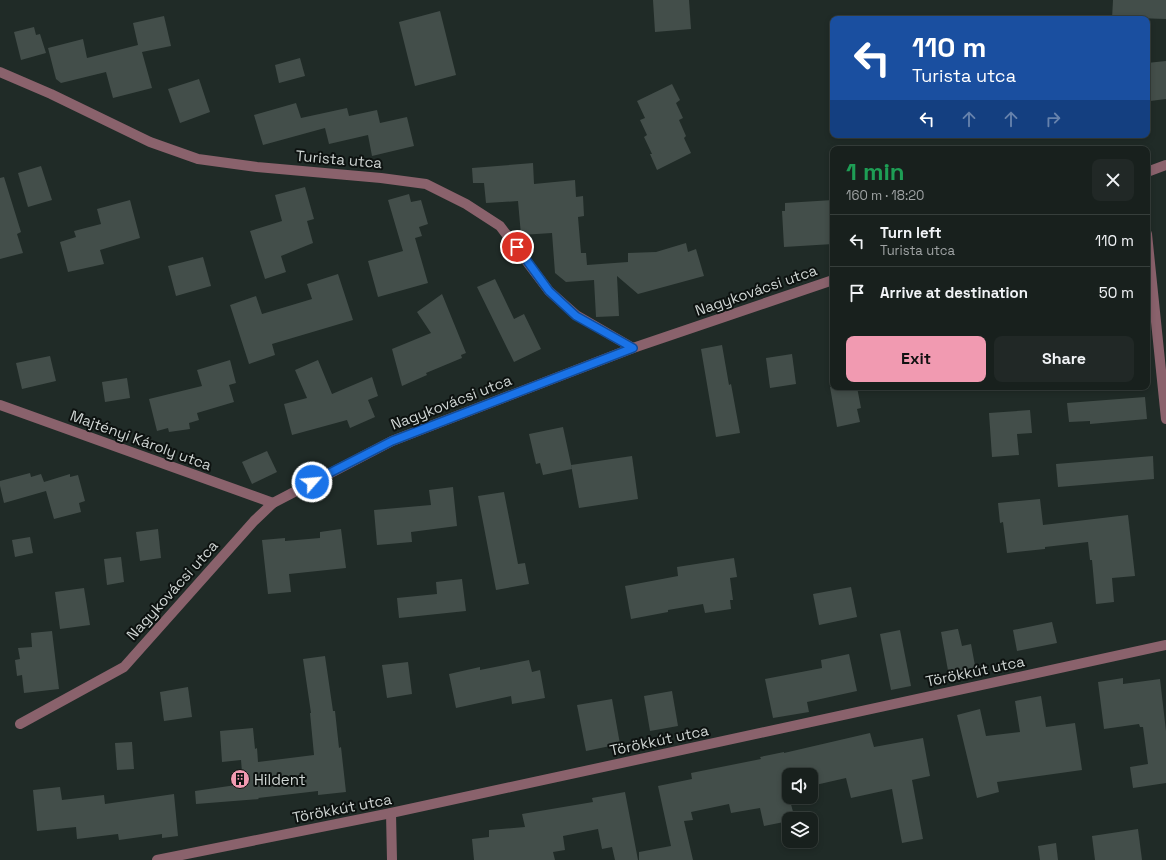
<!DOCTYPE html>
<html lang="en">
<head>
<meta charset="utf-8">
<style>
  :root { --surface:#18201d; --page:#212826; --text:#f1f3f6; --muted:#9fa3a4; --line:#363e3b; --accent:#f19ab1 }
  body { margin:0; font-family:"Space Grotesk",sans-serif; background:var(--page); color:var(--text); height:100vh; display:flex; flex-direction:column; font-size:15px; white-space:nowrap }
  * { box-sizing:border-box; margin:0 }
  p { font-size:13px; color:var(--muted) }
  .icon { flex:none; width:22px; height:22px; fill:none; stroke:currentColor; stroke-width:2; stroke-linecap:round; stroke-linejoin:round }
  .map { position:relative; flex:1; overflow:hidden }
  .sheet { position:absolute; left:830px; top:146px; width:320px; height:244px; display:flex; flex-direction:column; background:var(--surface); border-radius:8px; box-shadow:0 2px 6px #0003,0 0 0 1px var(--line) }
  .sheet>* { flex:none }
  .top-card { position:absolute; left:830px; top:16px; width:320px; height:122px; border-radius:8px; box-shadow:0 2px 6px #0003,0 0 0 1px var(--line); background:#1a4fa0; color:#fff; overflow:hidden }
  .controls { position:absolute; left:782px; top:768px; display:grid; gap:8px }
  .controls a { display:grid; place-items:center; width:36px; height:36px; border-radius:8px; background:var(--surface); box-shadow:0 2px 6px #0003,0 0 0 1px var(--line); font-size:20px }
  .pin { position:absolute; display:grid; place-items:center; width:34px; height:34px; color:#fff; margin:-17px; border:2px solid #fff; border-radius:50%; box-shadow:0 1px 4px #0007 }
  .me { position:absolute; width:44px; margin:-22px; rotate:63deg; stroke-linejoin:round; filter:drop-shadow(0 0 3px #0008) }
  .turn { display:flex; align-items:center; gap:14px; height:84px; padding:0 16px; font-size:18px }
  .turn .icon { width:52px; height:52px; stroke-width:2.5 }
  .turn b { display:block; font-size:28px; line-height:34px }
  .lanes { display:flex; align-items:center; height:38px; padding:0 16px; background:#0003; justify-content:center; gap:20px; direction:ltr }
  .lanes .off { opacity:.35 }
  .round { display:grid; place-items:center; flex:none; width:42px; height:42px; border-radius:8px; background:var(--page) }
  .head { display:flex; align-items:center; justify-content:space-between; height:68px; padding:0 16px }
  h1 { font-size:24px; font-weight:700; line-height:30px; color:#1e9e55 }
  .button { display:flex; gap:8px; margin-top:auto; padding:8px 16px }
  .button a { flex:1; height:46px; border-radius:8px; background:var(--accent); color:#111; font-size:16px; font-weight:700; line-height:46px; text-align:center }
  .button a+a { background:var(--page); color:var(--text) }
  ul { padding:0; list-style:none }
  li { display:flex; align-items:center; gap:12px; height:52px; padding:0 16px; border-top:1px solid var(--line) }
  li div { flex:1 }
  li b { display:block; font-size:15px }
  li em { font-style:normal }
  .map>svg:first-child { display:block }
  .building { fill:#434e4a }
  .lines { fill:none; stroke-linecap:round; stroke-linejoin:round }
  .minor { stroke:#8a626c; stroke-width:10 }
  .route-casing { stroke:#114b97; stroke-width:10 }
  .route { stroke:#1a73e8; stroke-width:7 }
  .labels { text-anchor:middle; dominant-baseline:central; stroke-width:4; stroke-linejoin:round; paint-order:stroke }
  .street-label { font-size:15px; fill:#cfd5d3; stroke:#0d1210 }
  .poi-label { font-size:15px; fill:#cfd5d3; stroke:#0d1210; text-anchor:start }
</style>
</head>
<body>
<div class="map">
<svg width="1166" height="860" viewBox="0 0 1166 860">
  <rect width="100%" height="100%" fill="#202b27"/>
  <g class="building">
    <path d="M653 0H689L691 29 655 32Z"/>
    <path d="M1113 0H1166V19L1136 18V19H1112Z"/>
    <path d="M440 11 456 75 415 86 399 22Z"/>
    <path d="M164 16 171 46 142 52 152 88 113 98 106 72 61 83 56 79 48 48 83 39 87 58 138 45 133 23Z"/>
    <path d="M34 27 36 35 40 34 46 53 21 60 14 32Z"/>
    <path d="M300 58 305 76 279 83 275 65Z"/>
    <path d="M1166 61V99L1150 101 1147 63Z"/>
    <path d="M199 79 210 112 180 123 168 89Z"/>
    <path d="M672 84 680 100 676 103 683 118 679 120 686 136 684 138 691 153 657 170 650 154H652L644 137 647 135 640 120 645 118 637 101Z"/>
    <path d="M296 103 301 118 347 108 349 116 377 110 380 123 407 117 414 146 372 156 368 135 329 144 325 128 263 145 254 115Z"/>
    <path d="M533 163 534 184 575 180 576 197 583 196 584 216 578 217 581 253H586L587 265 628 262V253L656 252 686 243 688 252 696 249 704 276 638 294 617 276 619 316 596 317 594 280 566 282 555 273 552 233 521 235 518 201 486 203 484 183H473L472 168Z"/>
    <path d="M41 166 52 200 28 207 18 173Z"/>
    <path d="M4 177 21 232 17 234 23 253 0 259V178Z"/>
    <path d="M305 187 314 219 307 221 313 243 281 256 286 272 265 279 250 231 282 221 275 195Z"/>
    <path d="M409 194 411 202 421 200 428 224 419 227 422 236 415 238 428 283 378 297 368 261 403 251 388 200Z"/>
    <path d="M130 200 140 238 100 250 104 264 68 272 60 242 76 237 74 231 101 224 97 209Z"/>
    <path d="M833 200V244L784 247 782 211H785V203Z"/>
    <path d="M203 257 211 286 176 296 168 266Z"/>
    <path d="M338 274 353 320 272 344 275 355 249 364 230 305 256 296 262 314 312 299 307 284Z"/>
    <path d="M495 279 514 319 524 314 541 349 514 362 477 287Z"/>
    <path d="M442 294 466 353 461 355 462 358 426 373 427 375 402 386 392 349 431 333 417 312Z"/>
    <path d="M722 345 729 385 731 384 740 433 716 437 701 349Z"/>
    <path d="M792 354 796 384 770 388 766 358Z"/>
    <path d="M50 356 56 381 22 389 16 363Z"/>
    <path d="M230 360 236 383 229 385 234 402 197 413 199 420 189 423 190 429 169 432 168 428 157 431 149 399 202 386 197 370Z"/>
    <path d="M318 360 332 394 372 377 378 396 368 400 375 417 350 428 347 420 292 435 284 404 307 398 295 370Z"/>
    <path d="M127 378 130 398 105 402 102 382Z"/>
    <path d="M830 387H857L861 408 857 409 860 422 837 427Z"/>
    <path d="M1145 397 1147 419 1090 424V421L1069 422 1067 403Z"/>
    <path d="M1030 410 1032 433 1017 434 1019 455 992 457 989 413Z"/>
    <path d="M563 427 572 469 543 475 540 463 536 464 529 434Z"/>
    <path d="M267 451 277 472 252 484 242 462Z"/>
    <path d="M632 456 638 499 579 508 571 465Z"/>
    <path d="M1153 456 1154 479 1058 487 1056 464Z"/>
    <path d="M30 473 31 477 41 474 44 482 70 474V477L78 475 85 501 79 503 81 512 54 519 46 491 4 503 0 486V481Z"/>
    <path d="M453 487 457 526 411 532 412 542 377 545 374 510 431 505 429 490Z"/>
    <path d="M504 492 518 564 525 563 529 584 496 590 478 496Z"/>
    <path d="M1040 499 1043 525 1128 515 1135 576 1112 578 1114 602 1096 604 1092 560H1090L1088 542 1045 547V549L1007 553 1003 522 1000 523 998 503Z"/>
    <path d="M158 529 161 558 140 561 136 532Z"/>
    <path d="M341 529 346 568 289 574 291 592 268 594 262 540 285 538V541L320 538V532Z"/>
    <path d="M30 537 33 553 15 557 12 540Z"/>
    <path d="M121 557 124 582 107 585 104 559Z"/>
    <path d="M734 558 737 577 730 578 733 600H730L731 609 705 613 703 604 668 610V612L631 619 625 586 678 576 677 567Z"/>
    <path d="M462 579 466 611 399 618 397 598 437 594 436 582Z"/>
    <path d="M851 587 857 617 819 625 813 594Z"/>
    <path d="M84 588 90 625 60 629 55 592Z"/>
    <path d="M1052 622 1057 643 1017 651 1013 630Z"/>
    <path d="M957 629H958L962 646 971 644 976 671 949 676 941 632Z"/>
    <path d="M900 630 911 686 891 690 880 634Z"/>
    <path d="M52 631 59 689 24 693 22 675 17 676 15 660 20 659 18 648 32 647 31 633Z"/>
    <path d="M849 654 857 691 807 702 809 712 773 718 765 679 822 668 821 660Z"/>
    <path d="M325 656 333 711H335L339 748 341 747 346 792 318 795V791L258 798 259 799 196 804 195 791 243 784 241 760 222 762 220 731 253 728 255 749 257 748 258 762 314 755 310 713H311L303 659Z"/>
    <path d="M529 660 532 672 540 670 545 698 512 704 511 696 456 708 449 674 480 667V670Z"/>
    <path d="M408 662 412 694 387 698 382 665Z"/>
    <path d="M1123 678V684L1160 679 1166 731V783L1133 788 1130 767 1148 764 1143 727H1140L1139 724 1104 729 1098 682Z"/>
    <path d="M188 687 192 717 164 721 160 692Z"/>
    <path d="M672 691 678 726 650 731 644 696Z"/>
    <path d="M1041 696 1046 727 1075 723 1082 770 997 782 999 792 977 798 957 715 980 709 986 736 1020 732 1015 701Z"/>
    <path d="M612 699 620 744 586 751 577 705Z"/>
    <path d="M870 733 874 747 923 738 930 776 912 780 923 839 902 843 892 789 851 798 846 778 811 786V775H789V797L795 819H789V821L764 826 760 808 731 813 729 804 691 812 693 820 684 821 693 860H639V852L671 846 658 786 692 779 691 773 761 759 760 757 784 752V753Z"/>
    <path d="M132 742 134 769 117 770 115 743Z"/>
    <path d="M60 787 62 800 104 795 105 804 174 794 178 836 162 838V834L119 840 118 834 77 839 76 827 37 831 33 790Z"/>
    <path d="M625 792 638 860H615L612 847 602 849 598 829 563 836 565 850 553 852 555 860H474L472 839 489 837V830L525 827 522 814 593 802 592 798Z"/>
    <path d="M1138 829 1142 860H1095L1092 836Z"/>
    <path d="M1056 843 1058 860H1040L1038 846Z"/>
  </g>
  <g class="lines">
    <g class="minor">
      <path d="M0 72 51 94 150 142 198 159 257 167 381 178 426 184 466 204 500 226 549 291 576 315 633 348"/>
      <path d="M1147 172 1166 165"/>
      <path d="M1147 234 1166 419"/>
      <path d="M0 405 273 503"/>
      <path d="M20 724 124 667 254 521 273 503 392 441 633 348 833 280"/>
      <path d="M391 813 392 860"/>
      <path d="M157 860 391 813 1166 645"/>
    </g>
  </g>
  <g class="lines">
    <defs>
      <path id="route" d="M312 482 392 441 633 348 576 316 549 291 517 247"/>
    </defs>
    <use href="#route" class="route-casing"/>
    <use href="#route" class="route"/>
  </g>
  <defs>
    <symbol id="building-disc" viewBox="-11 -11 22 22"><circle r="9.5" fill="#f19ab1" stroke="#0d1210"/><path d="M-4-6H4V6H1V3H-1V6H-4ZM-2.5-4.3h1.7v1.8h-1.7ZM.8-4.3h1.7v1.8H.8ZM-2.5-1h1.7V.8h-1.7ZM.8-1h1.7V.8H.8Z" fill="#111"/></symbol>
  </defs>
  <g fill-rule="evenodd">
    <use href="#building-disc" x="229" y="768" width="22" height="22"/>
  </g>
  <g class="labels">
    <g class="street-label">
      <text transform="translate(339 159) rotate(5)">Turista utca</text>
      <text transform="translate(756 290) rotate(-19)">Nagykovácsi utca</text>
      <text transform="translate(451 402) rotate(-21)">Nagykovácsi utca</text>
      <text transform="translate(141 440) rotate(20)">Majtényi Károly utca</text>
      <text transform="translate(172 590) rotate(-48)">Nagykovácsi utca</text>
      <text transform="translate(975 671) rotate(-12)">Törökkút utca</text>
      <text transform="translate(659 740) rotate(-12)">Törökkút utca</text>
      <text transform="translate(342 808) rotate(-11)">Törökkút utca</text>
    </g>
    <g class="poi-label">
      <text x="254" y="779">Hildent</text>
    </g>
  </g>
</svg>
<div class="controls">
<a><svg class="icon" aria-label="sound" viewBox="0 0 24 24"><path d="M4 9h4l5-4v14l-5-4H4zM17 9q2 3 0 6"/></svg></a>
<a><svg class="icon" aria-label="layers" viewBox="0 0 24 24"><path d="M12 4l9 5-9 5-9-5zM3 14l9 5 9-5"/></svg></a>
</div>
<div class="pin" style="left:517px;top:247px;background:#d93025"><svg class="icon" aria-label="arrive" viewBox="0 0 24 24"><path d="M6 21V4h12l-3 4 3 4H6"/></svg></div>
<svg class="me" style="left:312px;top:482px" viewBox="-20 -20 40 40"><circle r="17" fill="#1a73e8" stroke="#fff" stroke-width="3"/><path d="M0-11L8 9 0 5-8 9z" fill="#fff"/></svg>
<div class="top-card">
<div class="turn"><svg class="icon" aria-label="left" viewBox="0 0 24 24"><path d="M17 20v-9H6M10 6l-5 5 5 5"/></svg><div><b>110 m</b>Turista utca</div></div>
<div class="lanes"><svg class="icon" aria-label="left" viewBox="0 0 24 24"><path d="M17 20v-9H6M10 6l-5 5 5 5"/></svg><svg class="icon off" aria-label="ahead" viewBox="0 0 24 24"><path d="M12 20V5M6 11l6-6 6 6"/></svg><svg class="icon off" aria-label="ahead" viewBox="0 0 24 24"><path d="M12 20V5M6 11l6-6 6 6"/></svg><svg class="icon off" aria-label="right" viewBox="0 0 24 24"><path d="M7 20v-9h11M14 6l5 5-5 5"/></svg></div>
</div>
<section class="sheet">
<div class="head"><div><h1>1 min</h1><p>160 m · 18:20</p></div><a class="round"><svg class="icon" aria-label="close" viewBox="0 0 24 24"><path d="M6 6l12 12M18 6L6 18"/></svg></a></div>
<ul>
<li><svg class="icon" aria-label="left" viewBox="0 0 24 24"><path d="M17 20v-9H6M10 6l-5 5 5 5"/></svg><div><b>Turn left</b><p>Turista utca</p></div><em>110 m</em></li>
<li><svg class="icon" aria-label="arrive" viewBox="0 0 24 24"><path d="M6 21V4h12l-3 4 3 4H6"/></svg><div><b>Arrive at destination</b></div><em>50 m</em></li>
</ul>
<div class="button"><a>Exit</a><a>Share</a></div>
</section>
</div>
</body>
</html>
